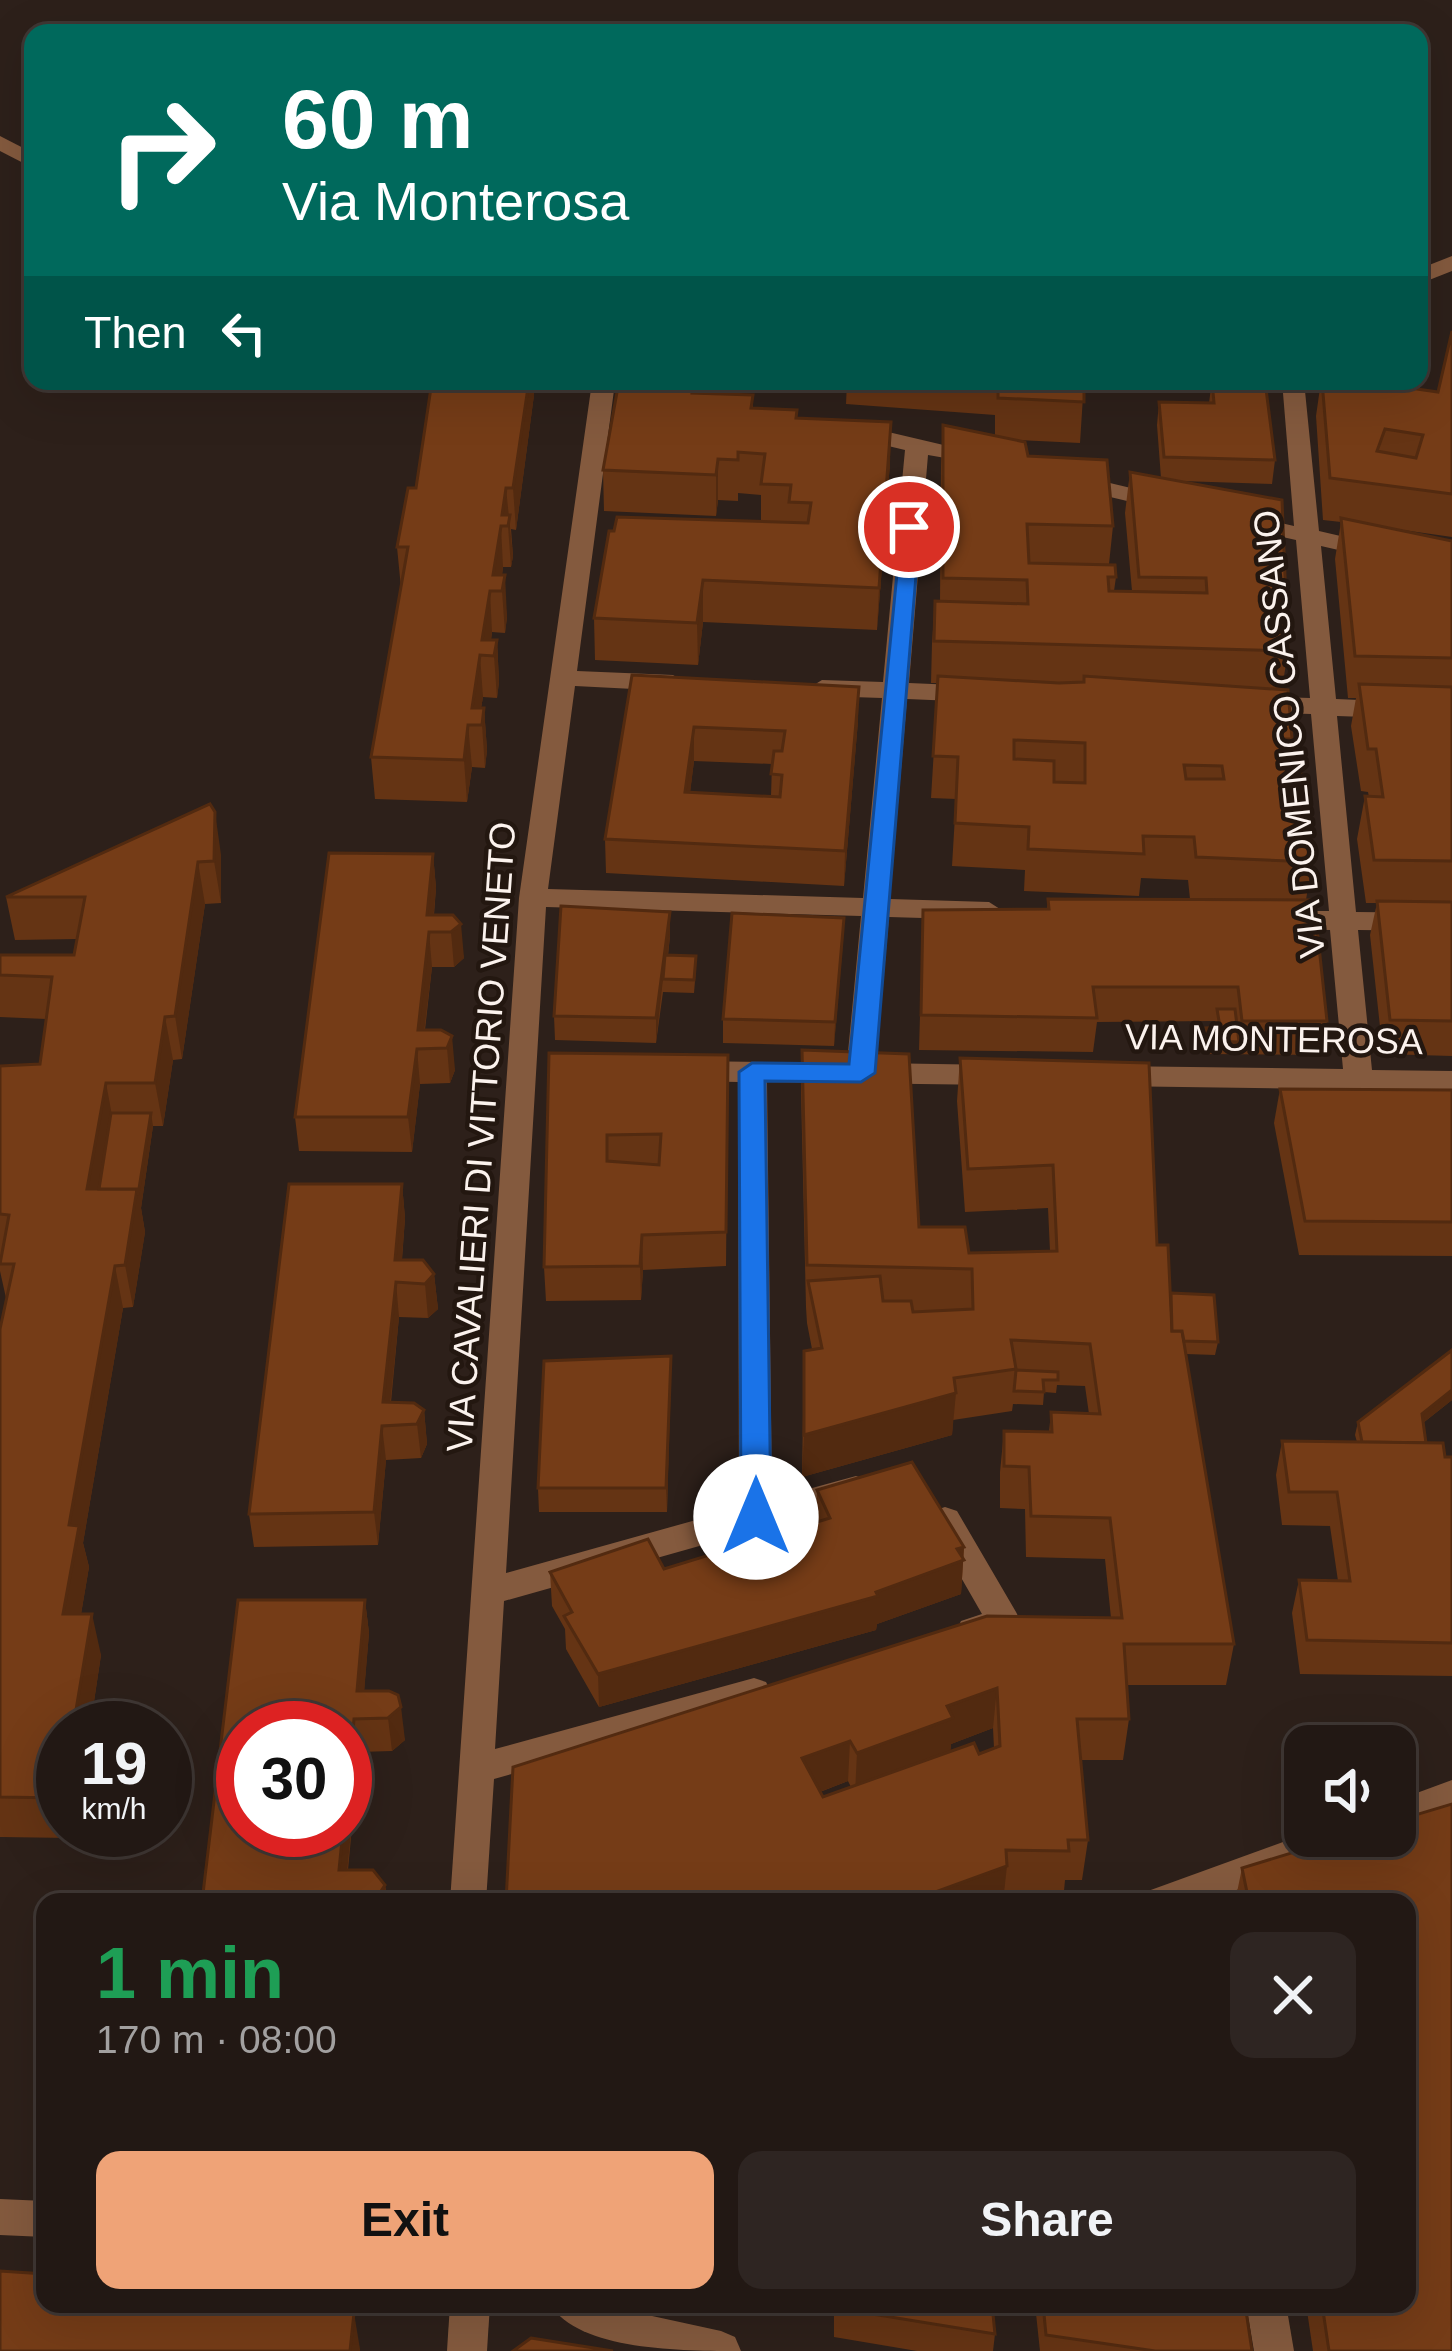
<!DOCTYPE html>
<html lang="en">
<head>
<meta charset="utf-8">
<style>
  :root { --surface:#221814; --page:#2e2522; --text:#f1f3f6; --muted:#a2a0a0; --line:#3f3734; --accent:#efa377 }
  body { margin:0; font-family:Arial,sans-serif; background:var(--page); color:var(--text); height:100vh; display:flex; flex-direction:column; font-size:45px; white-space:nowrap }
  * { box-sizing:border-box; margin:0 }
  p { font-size:39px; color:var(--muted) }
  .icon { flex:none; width:66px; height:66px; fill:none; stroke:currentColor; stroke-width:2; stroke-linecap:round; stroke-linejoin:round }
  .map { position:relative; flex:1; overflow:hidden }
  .details { position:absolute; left:36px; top:1893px; width:1380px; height:420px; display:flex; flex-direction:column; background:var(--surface); border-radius:24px; box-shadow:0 12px 48px #0002,0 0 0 3px var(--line) }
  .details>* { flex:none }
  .top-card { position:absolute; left:24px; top:24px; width:1404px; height:366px; border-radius:24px; box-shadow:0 12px 48px #0002,0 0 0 3px var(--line); background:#00695c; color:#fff; overflow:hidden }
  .fabs { position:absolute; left:1284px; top:1725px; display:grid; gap:24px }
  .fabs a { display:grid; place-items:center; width:132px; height:132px; border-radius:24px; background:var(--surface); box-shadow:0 12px 48px #0002,0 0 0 3px var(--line); font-size:60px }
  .speed { position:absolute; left:36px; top:1701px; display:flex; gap:24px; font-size:60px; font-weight:700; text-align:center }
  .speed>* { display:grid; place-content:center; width:156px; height:156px; border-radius:50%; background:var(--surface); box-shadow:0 12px 48px #0002,0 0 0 3px var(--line); line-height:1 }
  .speed small { font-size:30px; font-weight:400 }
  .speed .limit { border:18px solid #d22; background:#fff; color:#111 }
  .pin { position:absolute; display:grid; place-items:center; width:102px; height:102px; color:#fff; margin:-51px; border:6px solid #fff; border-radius:50%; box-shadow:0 3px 12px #0007 }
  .me { position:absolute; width:132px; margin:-66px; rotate:0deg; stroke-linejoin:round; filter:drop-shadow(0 0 9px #0008) }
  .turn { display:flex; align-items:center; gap:42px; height:252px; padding:0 60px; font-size:54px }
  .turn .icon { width:156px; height:156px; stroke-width:2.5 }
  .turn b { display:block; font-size:84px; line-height:102px }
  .then { display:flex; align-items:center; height:114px; padding:0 60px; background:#0003; gap:24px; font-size:45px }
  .round { display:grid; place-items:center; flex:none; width:126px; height:126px; border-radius:24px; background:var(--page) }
  .overview { display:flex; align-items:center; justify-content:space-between; height:204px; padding:0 60px }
  h1 { font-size:72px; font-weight:800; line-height:90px; color:#1e9e55 }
  .primary-button { display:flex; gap:24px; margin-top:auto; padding:24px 60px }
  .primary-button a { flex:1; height:138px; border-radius:24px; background:var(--accent); color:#111; font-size:48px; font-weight:800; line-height:138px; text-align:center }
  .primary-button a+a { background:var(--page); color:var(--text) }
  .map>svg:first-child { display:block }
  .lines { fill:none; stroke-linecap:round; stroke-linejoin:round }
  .minor { fill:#845a3e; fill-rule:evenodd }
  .tertiary { fill:#845a3e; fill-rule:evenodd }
  .wall { fill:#653414; fill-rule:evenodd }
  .shaded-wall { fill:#522a10 }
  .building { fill:#753c17; stroke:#522a10; stroke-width:3; fill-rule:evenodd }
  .route { fill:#1a73e8; stroke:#114b97; stroke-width:3 }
  .labels { text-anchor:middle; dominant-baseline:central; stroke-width:9; stroke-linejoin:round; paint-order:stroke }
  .street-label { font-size:36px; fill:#fbf2ed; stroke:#231710 }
</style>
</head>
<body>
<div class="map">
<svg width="1452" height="2351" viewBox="0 0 1452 2351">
  <rect width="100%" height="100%" fill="#2d201a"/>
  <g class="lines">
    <g class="minor">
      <path d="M0 136 33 153V168L0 151Z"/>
      <path d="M1452 256V271L1419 284V269Z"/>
      <path d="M468 381H631L629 388 614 390 577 671 673 675 686 683 673 691 575 686 548 889 863 898 882 698 822 696 809 688 822 680 883 682 905 450 842 435 838 430 850 423 986 455V465L928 455 909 683 978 686 991 694 978 702 907 699 890 899 989 902 1003 911 989 920 889 917 876 1063 996 1065 1011 1075 996 1085 767 1082 772 1499 856 1476 868 1480 872 1489 868 1498 856 1502 504 1601 495 1749 754 1678 766 1682 771 1692 766 1702 754 1706 494 1779 486 1902H450L519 898 591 389 479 388ZM546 907 861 916 847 1063 690 1061 675 1071 690 1081 738 1082 739 1508 506 1573Z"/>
      <path d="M1282 381H1304L1319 531 1452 562V576L1321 546 1336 699 1452 704V720L1337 716 1356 912 1452 913V931L1358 930 1372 1070 1452 1071V1091L1110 1086 1095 1076 1110 1066 1343 1069 1330 930 1277 929 1263 920 1277 911H1329L1311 714 1248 712 1235 704 1248 696 1310 698 1296 540 1238 527 1235 522 1247 515 1294 526Z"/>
      <path d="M1072 474 1173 498 1177 503 1165 510 1064 486V476Z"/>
      <path d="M945 1507 957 1511 1016 1612 1021 1622 1016 1632 973 1645 961 1641 956 1631 961 1621 982 1614 928 1520 933 1511Z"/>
      <path d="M1452 1780V1810L1395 1831V1801Z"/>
      <path d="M1305 1834 1359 1836 1354 1847 1204 1902H1143L1148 1891Z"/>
      <path d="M1246 2304H1286L1294 2351H1254Z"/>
    </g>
    <g class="tertiary">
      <path d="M0 2199 45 2201V2237L0 2235Z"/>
      <path d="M450 2304H490L487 2351H447Z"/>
      <path d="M550 2304H597L721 2331 735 2337 741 2351C683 2351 578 2351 550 2304Z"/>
    </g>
  </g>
  <g class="wall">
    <path d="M1452 331V537L1396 529 1452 541V1056L1383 1054 1370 935 1377 903H1366L1357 839 1365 796 1369 797 1368 792 1361 791 1351 726 1356 698H1348L1335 559 1341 522 1323 520 1316 416 1321 381H1361L1438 392Z"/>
    <path d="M847 381H1084L1080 443 1018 440 1028 456 1113 526 1109 564 1116 577 1114 591H1132L1125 513 1130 472 1161 478 1157 425 1159 402 1209 403 1212 381 1275 460 1272 484 1181 481 1288 651 1282 689 1292 739 1289 759 1312 862 1306 900 1327 1021 1321 1055 1205 1054 1204 1040 1206 1028 1216 1027 1215 1021 1097 1022 1093 1052 919 1050 923 910 1047 909 1048 899H1190L1188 880 1141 878 1139 896 1024 891 1025 870 952 866 956 799 931 798 938 683H931L932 643 935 601H940L941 466 943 425 995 435V415L846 404Z"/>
    <path d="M694 393 753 395V408L797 418 890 463 877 630 703 622 698 665 595 660 594 618 761 521V495L738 493V501L718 500 716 516 604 511 603 470Z"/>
    <path d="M534 395 516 530 511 529 513 556 511 567H503L502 575 507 617 505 633 492 632 491 640H497L499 682 497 698 483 697 481 708H484L487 750 485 768 472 767 467 802 375 799 371 757 401 588 397 547 416 488Z"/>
    <path d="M632 675 858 721 844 886 606 873 605 839ZM694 761 772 764 771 796 690 792Z"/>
    <path d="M433 854 436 888 434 915H453L464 958 454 967H432L425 1030H441L455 1070 450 1083 420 1084 412 1152 299 1151 295 1117Z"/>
    <path d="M221 855V903L205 904 182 1059 173 1060 163 1126H153L141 1208 145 1232 133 1307 123 1308 83 1543 89 1567 81 1614 101 1655 90 1728H63V1830H73L71 1838 0 1837V1329L6 1298 0 1271V1066L40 1064 46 1019 0 1017V955H74L77 939 15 940 6 897Z"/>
    <path d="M844 918 834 1046 723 1043V1019Z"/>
    <path d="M670 936 668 956 696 969 694 993 663 992 656 1043 555 1040 554 1016Z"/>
    <path d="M802 1050 919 1227 969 1253 1050 1251 1048 1208 965 1212 957 1101 960 1058 1157 1245 1171 1293 1218 1342 1215 1355 1186 1354 1234 1644 1226 1685H1127L1129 1719 1123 1760H1081L1088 1840 1082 1880H1065L1064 1891 1004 1890 506 1902 1111 1618 1105 1559 1026 1557 1025 1509 1000 1508V1472L1004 1431 1049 1432 1051 1412 1089 1414 1085 1386 1057 1385 1056 1393 1044 1392 1043 1405 1013 1404 1012 1411 953 1420 952 1435 802 1477 804 1351 812 1349 807 1323 806 1307 801 1092ZM993 1728 994 1748 979 1754 950 1752 951 1744ZM848 1781 851 1787 823 1797 820 1792Z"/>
    <path d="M549 1053 728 1055 726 1266 643 1270 641 1300 546 1301 544 1267Z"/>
    <path d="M1280 1089 1452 1090V1256L1299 1255 1274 1123Z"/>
    <path d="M402 1184 405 1218 402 1260 434 1274 438 1309 428 1318 399 1317 391 1402 424 1410 427 1444 421 1458 386 1460 378 1545 254 1547 249 1514Z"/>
    <path d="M1452 1350V1400L1423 1423 1426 1443 1445 1457H1452V1676L1300 1674 1292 1613 1299 1580 1338 1581 1330 1526 1282 1525 1276 1475 1282 1441 1357 1442 1355 1435 1358 1422Z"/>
    <path d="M671 1356 667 1512H539L538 1488Z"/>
    <path d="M817 1490 964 1547 961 1594 877 1624 876 1630 599 1707 566 1649 565 1629 552 1606 550 1572 664 1569 816 1522Z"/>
    <path d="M365 1600 369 1633 364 1691H389L405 1740 392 1751 359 1752 348 1870 385 1885 388 1902H202Z"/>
    <path d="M1452 1804V2351H1313L1306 2304H1407V1902H1235L1242 1868 1347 1836H1395V1821Z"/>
    <path d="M834 2304H992L995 2334 993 2351H917L834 2337Z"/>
    <path d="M1035 2304H1245L1252 2351H1040Z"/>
  </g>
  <g class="shaded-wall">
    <path d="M529 381H534V395L516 530 513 488Z"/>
    <path d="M891 422 890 463 877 630 879 588Z"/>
    <path d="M718 459V500L716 516V475Z"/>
    <path d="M506 488 513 556 511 567 508 526 502 515Z"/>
    <path d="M501 526 503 567 500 591 493 575Z"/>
    <path d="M505 575 507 617 505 633 502 591Z"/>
    <path d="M703 580V622L698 665 697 623Z"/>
    <path d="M490 591 492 632 489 656 482 640Z"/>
    <path d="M497 640 499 682 497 698 494 656Z"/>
    <path d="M480 655 483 697 478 725 472 708Z"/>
    <path d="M859 687 858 721 844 886 845 851Z"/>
    <path d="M484 708 487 750 485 768 482 725Z"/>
    <path d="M468 725 472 767 467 802 464 760Z"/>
    <path d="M694 727V761L686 826 685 792Z"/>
    <path d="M215 812 221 855V903L214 861Z"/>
    <path d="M433 854 436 888 432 932 427 915Z"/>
    <path d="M198 862 205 904 182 1059 175 1016Z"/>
    <path d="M670 912V936L665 979H663L656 1043V1018Z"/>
    <path d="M844 918 843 942 834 1046 835 1022Z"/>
    <path d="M461 924 464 958 454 967 451 932Z"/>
    <path d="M429 932 432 967 422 1049 418 1030Z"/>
    <path d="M165 1017 173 1060 163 1126 155 1083Z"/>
    <path d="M452 1036 455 1070 450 1083 447 1048Z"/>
    <path d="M417 1049 420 1084 412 1152 408 1117Z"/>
    <path d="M106 1083 114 1126 98 1219 87 1189Z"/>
    <path d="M151 1113 153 1126 141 1208 145 1232 133 1307 125 1265Z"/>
    <path d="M402 1184 405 1218 400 1283 395 1260Z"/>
    <path d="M642 1235 643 1270 641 1300 640 1266Z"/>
    <path d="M115 1266 123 1308 83 1543 89 1567 74 1655 63 1614 69 1525Z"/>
    <path d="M434 1274 438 1309 428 1318 425 1284Z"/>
    <path d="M396 1282 399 1317 388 1425 383 1402Z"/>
    <path d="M671 1356V1380L667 1512 666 1488Z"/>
    <path d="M1452 1390V1400L1419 1426 1422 1414Z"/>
    <path d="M956 1393 952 1435 802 1477 804 1435Z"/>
    <path d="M424 1410 427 1444 421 1458 417 1424Z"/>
    <path d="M382 1426 386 1460 378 1545 374 1512Z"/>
    <path d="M964 1547 961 1594 877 1624 876 1630 599 1707 598 1674 876 1592Z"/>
    <path d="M365 1600 369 1633 362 1718 357 1691Z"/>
    <path d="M92 1614 101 1655 90 1728H73Z"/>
    <path d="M997 1688 993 1728 951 1744 950 1758 855 1794 857 1753 947 1706Z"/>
    <path d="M401 1707 405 1740 392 1751 388 1718Z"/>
    <path d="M354 1719 359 1752 344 1902 339 1870 343 1830H345Z"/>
    <path d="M850 1741 848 1781 801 1799 802 1758Z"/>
    <path d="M1007 1866 1003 1902H908Z"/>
    <path d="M385 1885 388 1902H375V1900Z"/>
    <path d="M354 2313 360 2349V2351H350Z"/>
  </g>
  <g class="building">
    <path d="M1452 331V494L1330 478 1322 381H1361L1438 392ZM1385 429 1423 435 1416 458 1377 451Z"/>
    <path d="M432 381H529L513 488H506L502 515H510L508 526H501L493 575H505L502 591H490L482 640H497L494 656 480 655 472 708H484L482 725H468L464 760 371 757 408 547H397L408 488H416Z"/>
    <path d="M619 381 693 384 692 393 753 395 751 408 797 410 796 418 891 422 879 588 703 580 697 623 594 618 609 531H614L617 517 808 523 811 503 789 502 791 485 761 484 765 454 738 452V460L718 459 716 475 603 470Z"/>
    <path d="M998 381H1084V402L998 398Z"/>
    <path d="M1212 381H1265L1275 460 1164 457 1159 402 1214 403Z"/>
    <path d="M943 425 1025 442 1028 456 1107 460 1113 526 1027 524 1029 563 1115 565 1116 577H1108L1109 591 1207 593 1206 578 1139 577 1130 472 1282 500 1288 651 934 641 935 601 1028 604 1027 580 943 578Z"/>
    <path d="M1341 518 1452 541V658L1355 656Z"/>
    <path d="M632 675 859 687 845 851 605 839ZM694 727 785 731 782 751H774L771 774 782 775 780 797 685 792Z"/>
    <path d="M938 676 1059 683 1084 682V676L1288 690 1292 739H1281L1282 758 1299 759 1312 862 1196 857 1194 837 1143 836 1144 854 1028 849 1029 827 955 823 958 757 933 756ZM1014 740 1085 743V783L1054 782V761L1014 759ZM1184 765 1222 766 1224 779H1186Z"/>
    <path d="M1359 684 1452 687V861L1374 860 1365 796 1383 797 1376 749H1368Z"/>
    <path d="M210 804 215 812 214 861 198 862 175 1016 165 1017 155 1083H106L87 1189H137L125 1265 115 1266 69 1525 79 1526 63 1614H92L73 1728H63V1785L61 1798 0 1797V1329L14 1264H0L9 1215 0 1214V1066L40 1064 52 977 0 975V955H74L85 897H6Z"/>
    <path d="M329 853 433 854 427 915H453L461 924 451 932H429L418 1030H441L452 1036 447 1048 417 1049 408 1117H295Z"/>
    <path d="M1048 899 1314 900 1327 1021H1242L1238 987H1093L1097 1018 921 1015 923 910 1049 909Z"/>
    <path d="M1377 901 1452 902V1021L1390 1020Z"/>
    <path d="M561 906 670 912 656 1018 554 1016Z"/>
    <path d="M732 913 844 918 835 1022 723 1019Z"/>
    <path d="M665 955 696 956 694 980 663 979Z"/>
    <path d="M1217 1009H1235L1239 1042 1207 1041 1206 1028 1220 1027Z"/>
    <path d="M802 1050 909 1054 919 1227H965L969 1253 1057 1251 1053 1165 968 1169 960 1058 1149 1063 1157 1245H1168L1172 1331H1182L1234 1644H1124L1129 1719H1077L1088 1840H1068L1069 1851 1006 1850 1007 1866 908 1902H506L513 1767 987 1616 1122 1618 1110 1518 1031 1516 1029 1467 1004 1466V1431L1052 1432 1051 1412 1100 1414 1090 1344 1011 1340 1016 1369 954 1378 956 1393 804 1435V1351L822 1348 808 1281 880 1276 883 1301H911L913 1312 973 1309 972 1269 807 1265ZM997 1688 1000 1746 979 1754 974 1743 823 1797 802 1758 850 1741 857 1753 953 1718 947 1706Z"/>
    <path d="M549 1053 728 1055 726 1232 642 1235 640 1266 544 1267ZM661 1134 659 1165 607 1161V1135Z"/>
    <path d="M1280 1089 1452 1090V1222L1305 1221Z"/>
    <path d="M111 1113H151L138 1195 137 1189H99Z"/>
    <path d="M289 1184H402L395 1260H423L434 1274 425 1284 396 1282 383 1402 414 1403 424 1410 417 1424 382 1426 374 1512 249 1514Z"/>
    <path d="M1171 1293 1214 1295 1218 1342 1184 1341 1182 1331H1172Z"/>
    <path d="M1452 1350V1390L1422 1414 1426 1443 1362 1442 1358 1422Z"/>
    <path d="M671 1356 666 1488H538L544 1361Z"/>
    <path d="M1016 1370 1058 1372V1380H1043L1044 1392 1014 1391Z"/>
    <path d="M1282 1441 1443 1443 1445 1457H1452V1643L1307 1640 1299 1580 1350 1581 1337 1492H1289Z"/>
    <path d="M912 1462 964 1547 957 1549 964 1560 876 1592 878 1596 598 1674 564 1616 572 1612 550 1572 648 1539 664 1569 830 1518 817 1490Z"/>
    <path d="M238 1600H365L357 1691H389L398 1695 401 1707 388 1718 354 1719 345 1813V1728H243V1830H343L339 1870H373L385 1885 375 1900 202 1902Z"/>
    <path d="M1452 1804V2351H1329L1322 2304H1407V1902H1249L1242 1868 1347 1836H1395V1821Z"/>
    <path d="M0 2271 45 2274V2304H336L354 2313 350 2351H0Z"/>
    <path d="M835 2304H992L995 2334 835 2308Z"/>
    <path d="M1043 2304H1245L1252 2351H1155L1046 2335Z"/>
    <path d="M531 2338 613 2351H513Z"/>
  </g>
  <path class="route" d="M902 522 920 527 875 1073 861 1082 765 1081 771 1517 756 1529 741 1517 739 1072 752 1063 849 1064Z"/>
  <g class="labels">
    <g class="street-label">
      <text transform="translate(1289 734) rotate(-96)">VIA DOMENICO CASSANO</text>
      <text transform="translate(1274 1039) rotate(1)">VIA MONTEROSA</text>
      <text transform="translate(481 1137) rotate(-86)">VIA CAVALIERI DI VITTORIO VENETO</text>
    </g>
  </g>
</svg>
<div class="fabs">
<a><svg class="icon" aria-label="sound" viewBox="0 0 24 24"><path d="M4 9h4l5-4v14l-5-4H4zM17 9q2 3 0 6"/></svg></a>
</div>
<div class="speed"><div>19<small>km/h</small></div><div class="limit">30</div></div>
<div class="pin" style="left:909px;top:527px;background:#d93025"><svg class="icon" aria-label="arrive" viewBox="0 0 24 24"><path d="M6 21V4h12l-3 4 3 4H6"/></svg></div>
<svg class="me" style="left:756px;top:1517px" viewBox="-20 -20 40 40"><circle r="19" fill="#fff"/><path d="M0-13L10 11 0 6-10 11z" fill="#1a73e8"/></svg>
<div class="top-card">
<div class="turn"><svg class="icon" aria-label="right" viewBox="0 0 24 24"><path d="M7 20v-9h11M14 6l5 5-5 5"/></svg><div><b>60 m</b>Via Monterosa</div></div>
<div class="then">Then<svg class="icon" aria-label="left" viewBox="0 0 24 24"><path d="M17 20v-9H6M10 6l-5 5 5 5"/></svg></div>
</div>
<section class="details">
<div class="overview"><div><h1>1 min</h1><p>170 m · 08:00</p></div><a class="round"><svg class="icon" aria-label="close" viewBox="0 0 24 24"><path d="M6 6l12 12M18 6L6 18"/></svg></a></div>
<div class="primary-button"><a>Exit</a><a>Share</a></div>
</section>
</div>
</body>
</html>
